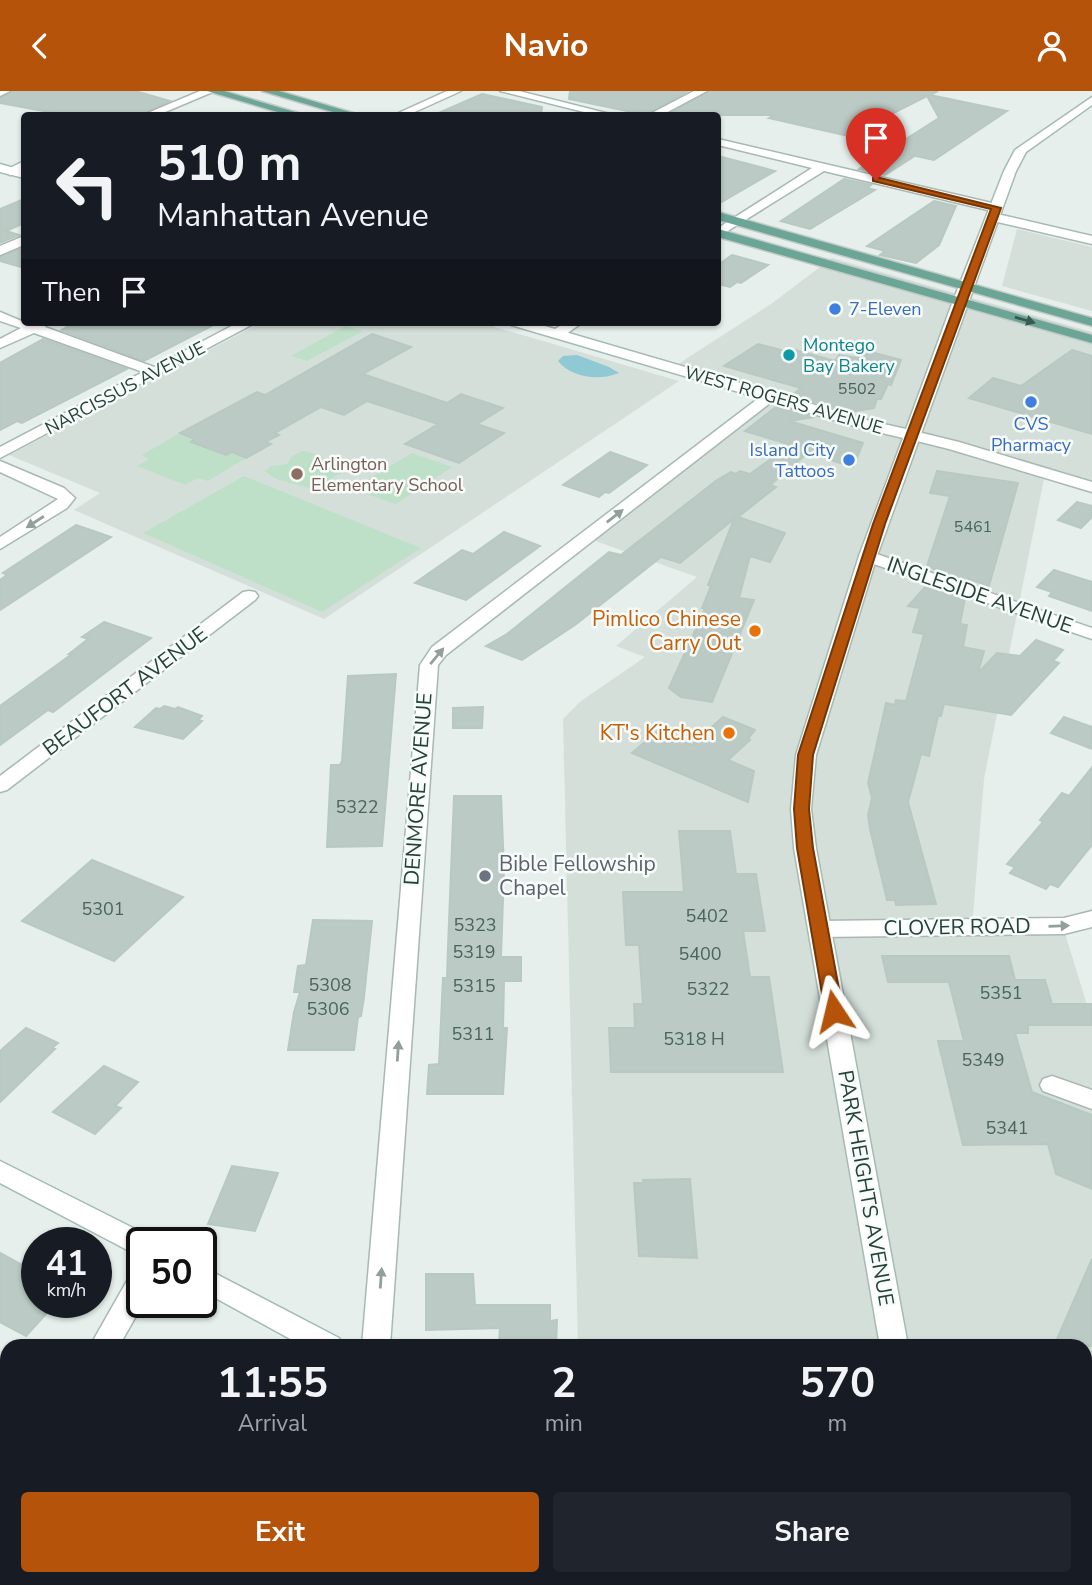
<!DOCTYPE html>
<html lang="en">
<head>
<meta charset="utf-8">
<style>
  :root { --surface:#171b24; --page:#20242c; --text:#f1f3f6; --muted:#9ea1a6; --accent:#b45309 }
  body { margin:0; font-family:"Nunito Sans",sans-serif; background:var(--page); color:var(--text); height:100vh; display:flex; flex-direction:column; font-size:26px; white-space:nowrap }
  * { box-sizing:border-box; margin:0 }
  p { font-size:23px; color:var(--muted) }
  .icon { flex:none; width:38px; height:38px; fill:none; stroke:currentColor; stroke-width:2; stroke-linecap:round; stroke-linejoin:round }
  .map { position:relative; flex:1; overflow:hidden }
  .drawer { position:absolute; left:0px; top:1248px; width:1092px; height:247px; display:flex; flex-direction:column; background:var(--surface); border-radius:21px 21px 0 0; box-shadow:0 2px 5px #0004 }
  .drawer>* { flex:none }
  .guide { position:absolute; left:21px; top:21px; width:700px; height:214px; border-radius:7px; box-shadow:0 2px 5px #0004; background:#171b24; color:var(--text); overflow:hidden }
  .speed { position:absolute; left:21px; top:1136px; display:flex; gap:14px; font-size:35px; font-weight:700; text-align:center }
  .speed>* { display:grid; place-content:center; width:91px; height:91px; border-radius:50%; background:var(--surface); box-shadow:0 2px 5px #0004; line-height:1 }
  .speed small { font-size:18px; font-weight:400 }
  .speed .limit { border:4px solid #111; border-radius:10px; background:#fff; color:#111 }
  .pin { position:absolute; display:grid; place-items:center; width:60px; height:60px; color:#fff; margin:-72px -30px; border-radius:50% 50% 50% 0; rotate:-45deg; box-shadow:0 0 7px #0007 }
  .pin .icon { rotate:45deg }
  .me { position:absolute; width:77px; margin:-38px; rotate:350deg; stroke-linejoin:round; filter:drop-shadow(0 0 5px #0008) }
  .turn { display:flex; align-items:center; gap:24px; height:147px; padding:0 21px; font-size:32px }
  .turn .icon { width:91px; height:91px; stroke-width:2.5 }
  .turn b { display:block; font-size:49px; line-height:60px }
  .then { display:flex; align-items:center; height:66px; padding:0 21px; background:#0003; gap:14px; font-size:26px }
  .eta { display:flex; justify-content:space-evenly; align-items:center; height:119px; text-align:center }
  .eta b { font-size:42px; font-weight:700; line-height:49px }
  .primary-button { display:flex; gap:14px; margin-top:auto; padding:14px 21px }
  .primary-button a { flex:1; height:80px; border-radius:7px; background:var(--accent); color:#fff; font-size:28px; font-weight:700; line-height:80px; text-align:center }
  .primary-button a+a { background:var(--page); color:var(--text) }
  header { display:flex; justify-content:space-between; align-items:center; height:91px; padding:0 21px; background:var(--accent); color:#fff; font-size:32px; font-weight:700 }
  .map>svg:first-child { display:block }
  .built { fill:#d4dfda }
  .green { fill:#bfe0c8 }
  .water { fill:#8ec9d4 }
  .building { fill:#bbcac4; stroke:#b8c9c2; stroke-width:2 }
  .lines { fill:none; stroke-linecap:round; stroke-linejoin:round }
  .street-casing { stroke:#a8b8b2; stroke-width:3 }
  .secondary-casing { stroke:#a4bbb3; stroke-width:3 }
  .primary-casing { stroke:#c2cac8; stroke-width:3 }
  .street { fill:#fff; fill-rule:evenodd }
  .secondary { fill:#fff; fill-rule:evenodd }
  .primary { fill:#6aa596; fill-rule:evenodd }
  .oneway { fill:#365b51 }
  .oneway2 { fill:#92a09c }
  .route { fill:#b45309; stroke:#753606; stroke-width:2 }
  .shop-dot { fill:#3f7fe0; stroke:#f7fbf9; stroke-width:2.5 }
  .culture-dot { fill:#0f9aa8; stroke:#f7fbf9; stroke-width:2.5 }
  .education-dot { fill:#8d6e63; stroke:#f7fbf9; stroke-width:2.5 }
  .food-dot { fill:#e8710a; stroke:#f7fbf9; stroke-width:2.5 }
  .worship-dot { fill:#6b7280; stroke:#f7fbf9; stroke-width:2.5 }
  .labels { text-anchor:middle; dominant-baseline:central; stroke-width:5; stroke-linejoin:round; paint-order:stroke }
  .far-number-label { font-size:16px; fill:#4a645c }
  .far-shop-label { font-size:18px; fill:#366cbe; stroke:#f7fbf9; text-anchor:start }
  .far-culture-label { font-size:18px; fill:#0d838f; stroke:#f7fbf9; text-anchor:start }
  .far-street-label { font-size:18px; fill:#24423a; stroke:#f7fbf9 }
  .far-education-label { font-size:18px; fill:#785e54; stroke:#f7fbf9; text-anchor:start }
  .number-label { font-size:18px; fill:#4a645c }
  .street-label { font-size:21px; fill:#24423a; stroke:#f7fbf9 }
  .food-label { font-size:21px; fill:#c56008; stroke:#f7fbf9; text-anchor:end }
  .worship-label { font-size:21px; fill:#5b616d; stroke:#f7fbf9; text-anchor:start }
</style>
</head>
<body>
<header><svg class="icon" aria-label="back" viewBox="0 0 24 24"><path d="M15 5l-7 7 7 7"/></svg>Navio<svg class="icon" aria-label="person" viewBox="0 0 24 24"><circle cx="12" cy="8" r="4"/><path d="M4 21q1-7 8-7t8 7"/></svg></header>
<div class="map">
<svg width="1092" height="1494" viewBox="0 0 1092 1494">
  <rect width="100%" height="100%" fill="#e6efeb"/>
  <g class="built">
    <path d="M1017 138 1092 156V220L1002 195Z"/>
    <path d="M832 167 1092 241V397L1045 383 984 688 972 837 1063 836 1092 930V1494H361V1488H1085V1255H578L563 628 581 610 645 566 616 555 697 486 584 446 767 306 672 277 771 213Z"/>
    <path d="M262 231H478L679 290 324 528 74 419 100 402 9 364Z"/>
  </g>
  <g class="green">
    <path d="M345 235 363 240 307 270 291 265Z"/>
    <path d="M180 342 195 348 192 351 226 364 232 361 246 367 208 390 198 387 185 394 137 375 149 368 142 364Z"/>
    <path d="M302 360C310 360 339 372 346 378L345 381 335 385 324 395 309 397 276 388 265 380 271 375 288 373 291 366Z"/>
    <path d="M412 362 452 376 396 413 352 398Z"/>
    <path d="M244 385 421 457 322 521 143 442Z"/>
  </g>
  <path class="water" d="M577 264 609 276 619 282C599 290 572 287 558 270L563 265Z"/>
  <g class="building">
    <path d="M12 0H135L170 10 141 24H65L0 12V7Z"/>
    <path d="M570 0H688L646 24 569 8Z"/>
    <path d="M709 0H938L930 4 1007 20 934 69 911 64 913 66 885 84 859 78 939 27 927 5 848 45 769 27 774 24H667Z"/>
    <path d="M482 3 542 16 541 24H434Z"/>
    <path d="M718 65 775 80 718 113Z"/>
    <path d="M844 88 871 94 867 97 875 99 810 138 781 130Z"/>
    <path d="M24 108V132L6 140 19 144 0 152V118Z"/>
    <path d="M934 110 956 115 939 154 916 172 880 164 885 160 867 155Z"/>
    <path d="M24 157V177L0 170V166Z"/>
    <path d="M732 164 768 174 741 192 737 191 730 196 718 193V174Z"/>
    <path d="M77 231H219L144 270 61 239Z"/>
    <path d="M372 243 411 256 363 283 447 312 461 303 503 317 477 333 504 342 459 372 405 353 438 333 367 310 344 324 321 316 275 342 279 344 265 351 271 353 246 367 232 361 226 364 191 351 195 348 180 342 257 301 265 304Z"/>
    <path d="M43 248 127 278 22 332 17 330 0 339V272Z"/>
    <path d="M758 253 785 260 788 257 835 270 839 264 859 267 871 261 901 269 891 294 888 293 881 308H877L874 317 849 321 792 304 801 297 724 275Z"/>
    <path d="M1072 259 1092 265V343L969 307 993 287 1021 295Z"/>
    <path d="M777 315 815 326 789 330 863 352 853 376 808 362 770 394 776 396 738 426 785 442 770 471 750 465 739 507 754 509 712 611 681 606 669 597 705 518 702 517 711 495 708 494 734 428 680 472 661 466 575 534 522 569 486 555 507 543 609 461 621 464 717 389 731 381 736 383 740 380 750 383 791 354 745 340Z"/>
    <path d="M610 361 647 374 609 402 605 401 599 406 563 394Z"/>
    <path d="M937 380 1018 392 989 495 969 488 968 492 927 475 950 405 930 402Z"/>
    <path d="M1077 411 1092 415V426L1081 437 1058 429Z"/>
    <path d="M76 434 111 446 0 519V489L7 484 3 482Z"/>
    <path d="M504 441 540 455 466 509 415 492 462 459 473 463Z"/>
    <path d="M1054 479 1092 491V520L1049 505 1052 501 1037 496Z"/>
    <path d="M927 494 965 507 960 533 967 534 963 556 984 560 978 582 997 562 1020 565 1036 549 1063 559 1053 570 1059 572 1011 624 944 613 941 625H938L929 665 921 663 908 711 936 813 896 814 895 809H887L870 738 868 724 872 707 868 692 886 612 895 614 896 609 906 610 924 543 913 541 920 517 908 515Z"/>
    <path d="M104 531 151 547 53 621 48 619 0 654V615L72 563H69L88 548 82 546Z"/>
    <path d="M396 583 382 755 327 756 331 674H340L342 670 348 585Z"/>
    <path d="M164 615 175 618 178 616 202 625 198 629 202 630 183 648 135 636 156 617 160 618Z"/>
    <path d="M483 616 482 637H453V617Z"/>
    <path d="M723 626 755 639 748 648 750 649 728 669 754 680 748 711 632 662 658 640 692 654Z"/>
    <path d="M1064 626 1092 636V658L1051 642Z"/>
    <path d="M1092 676V754L1058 796 1050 793 1046 798 1010 782 1015 776 1007 773 1043 731 1040 729 1062 702 1069 705Z"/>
    <path d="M454 705H501L504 778 501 866H521V890H504L503 937H507L503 1003H427L429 974 439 973 443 887H447L448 856Z"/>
    <path d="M679 740H730L736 783H756L765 840H743L750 886H769L783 981H611L609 937H635L634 913H643L639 854H626L623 801H684Z"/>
    <path d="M92 769 183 806 114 870 22 830Z"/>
    <path d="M313 829 372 830 364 906 361 925 358 926 354 959H288L294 921 300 901H294L298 875 306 874Z"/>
    <path d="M882 865H1009L1015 889H1045L1052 913H1092V934H1028V942H1015L1032 1001 1092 1024V1098L1056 1083 1048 1053 963 1054 938 950H964L949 891H888Z"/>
    <path d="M26 937 58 952 52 957 55 958 0 1011V960Z"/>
    <path d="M104 975 138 991 115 1015 121 1017 95 1043 53 1021Z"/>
    <path d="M232 1075 278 1082 255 1140 208 1133Z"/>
    <path d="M690 1088 697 1167 639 1165 634 1092H644L643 1089Z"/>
    <path d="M0 1162 37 1182V1211H57L26 1245 0 1231Z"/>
    <path d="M1092 1168V1255H1054Z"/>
    <path d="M426 1183H473L475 1214H550V1230L557 1229 556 1255H503V1252H499L500 1237 426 1239Z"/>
  </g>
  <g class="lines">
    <defs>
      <g id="street">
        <path d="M0 0H10L0 5Z"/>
        <path d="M200 0H215L158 24H143Z"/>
        <path d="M447 0H461L408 24H394Z"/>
        <path d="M500 0H519L614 24H596Z"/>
        <path d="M694 0H707L662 24H648Z"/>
        <path d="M718 48 996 113 1002 117 996 121 824 80 718 146V137L812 77 718 54Z"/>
        <path d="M24 70V78L10 84 4 80Z"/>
        <path d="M993 122 1092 145V153L989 129V123Z"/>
        <path d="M24 145V154L0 164V155Z"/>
        <path d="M0 221 24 231H47L45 236 154 276 239 231H257L0 367V356L143 281 34 242 0 257V248L21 237 0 230Z"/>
        <path d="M566 231H583L562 246H552V240Z"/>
        <path d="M769 302 774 303 776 306 774 309 446 564 438 574 390 1255H362L420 574 432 556 764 303Z"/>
        <path d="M910 339 959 351 1092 391V401L949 358 905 347 902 344Z"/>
        <path d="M0 370 64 397 75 407 67 417 0 458V446L58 408 0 381Z"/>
        <path d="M868 460 1092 537V548L862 469 859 465Z"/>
        <path d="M249 500 255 501 258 505 255 509 7 699 0 701V685L243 501Z"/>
        <path d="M1092 820V836L1064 843 820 846 812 843 809 838 812 833 820 830 1064 827Z"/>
        <path d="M1052 985 1092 999V1018L1043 1000 1040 994 1043 988Z"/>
        <path d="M142 1178 144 1211 119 1255H90L132 1181Z"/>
        <path d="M7 1389V1422L0 1425V1392Z"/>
        <path d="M343 1488H375L374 1494H342Z"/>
      </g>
      <g id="secondary">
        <path d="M1092 6V14L1026 61 1016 80 877 465 816 664 811 718 816 757 908 1255H880L794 757 791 718 796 664 859 465 903 347 861 337 511 234 509 231H531L870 330 906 338 953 210 1004 80 1015 59Z"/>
        <path d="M0 73 24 80V87L0 81Z"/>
        <path d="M0 1070 151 1146 154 1152H142V1165L133 1162 0 1092Z"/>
        <path d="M201 1175 339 1247 343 1255H303L201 1199Z"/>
        <path d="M758 1488H800L803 1494H761Z"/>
        <path d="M919 1488H950L953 1494H921Z"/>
      </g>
      <g id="primary">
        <path d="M207 0H224L305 24H288Z"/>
        <path d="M262 0H279L360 24H343Z"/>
        <path d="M718 121 1092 227V235L718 129Z"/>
        <path d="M718 138 1092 244V252L718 146Z"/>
      </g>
    </defs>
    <use href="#street" class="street-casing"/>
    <use href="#secondary" class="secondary-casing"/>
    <use href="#primary" class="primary-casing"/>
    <use href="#street" class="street"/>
    <use href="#secondary" class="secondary"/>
    <use href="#primary" class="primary"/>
  </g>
  <defs><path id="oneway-solid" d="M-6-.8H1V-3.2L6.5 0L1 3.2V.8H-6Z" transform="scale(1.75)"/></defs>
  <use class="oneway" href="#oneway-solid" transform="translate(1025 229) rotate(16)"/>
  <g class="oneway2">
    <use href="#oneway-solid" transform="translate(615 425) rotate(-38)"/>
    <use href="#oneway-solid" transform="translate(35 431) rotate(147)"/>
    <use href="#oneway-solid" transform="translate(437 565) rotate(-50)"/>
    <use href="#oneway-solid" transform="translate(1059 835) rotate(-2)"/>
    <use href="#oneway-solid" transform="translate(398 960) rotate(-86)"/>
    <use href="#oneway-solid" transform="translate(381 1187) rotate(-86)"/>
  </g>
  <path class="route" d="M876 86 1001 117 885 433 813 664 809 718 813 757 843 920 840 925H828L825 920 797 757 794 718 798 664 873 433 991 118 873 90V87Z"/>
  <g class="shop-dot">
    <circle cx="835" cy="218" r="7"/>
    <circle cx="1031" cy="311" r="7"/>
    <circle cx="849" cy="369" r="7"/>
  </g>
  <circle class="culture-dot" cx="789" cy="264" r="7"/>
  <circle class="education-dot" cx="297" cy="383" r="7"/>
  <g class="food-dot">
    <circle cx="755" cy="540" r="7"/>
    <circle cx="729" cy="642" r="7"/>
  </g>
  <circle class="worship-dot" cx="485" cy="785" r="7"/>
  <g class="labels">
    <g class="far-number-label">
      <text x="857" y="298">5502</text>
      <text x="973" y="436">5461</text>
    </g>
    <g class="far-shop-label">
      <text x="849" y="218">7-Eleven</text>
      <text x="1031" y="333" text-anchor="middle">CVS<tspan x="1031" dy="21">Pharmacy</tspan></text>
      <text x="835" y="359" text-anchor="end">Island City<tspan x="835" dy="21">Tattoos</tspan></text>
    </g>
    <g class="far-culture-label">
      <text x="803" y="254">Montego<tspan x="803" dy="21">Bay Bakery</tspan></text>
    </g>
    <g class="far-street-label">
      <text transform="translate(125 297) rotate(-28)">NARCISSUS AVENUE</text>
      <text transform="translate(784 309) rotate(16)">WEST ROGERS AVENUE</text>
    </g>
    <g class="far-education-label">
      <text x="311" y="373">Arlington<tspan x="311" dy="21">Elementary School</tspan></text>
    </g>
    <g class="number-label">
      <text x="357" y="716">5322</text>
      <text x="103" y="818">5301</text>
      <text x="707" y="825">5402</text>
      <text x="475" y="834">5323</text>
      <text x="474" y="861">5319</text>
      <text x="700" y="863">5400</text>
      <text x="330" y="894">5308</text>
      <text x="474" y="895">5315</text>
      <text x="708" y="898">5322</text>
      <text x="1001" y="902">5351</text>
      <text x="328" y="918">5306</text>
      <text x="473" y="943">5311</text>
      <text x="694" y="948">5318 H</text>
      <text x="983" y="969">5349</text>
      <text x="1007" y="1037">5341</text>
    </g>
    <g class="street-label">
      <text transform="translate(980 504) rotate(19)">INGLESIDE AVENUE</text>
      <text transform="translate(125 600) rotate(-37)">BEAUFORT AVENUE</text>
      <text transform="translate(418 698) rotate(-86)">DENMORE AVENUE</text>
      <text transform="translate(957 836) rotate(-1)">CLOVER ROAD</text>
      <text transform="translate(866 1097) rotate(80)">PARK HEIGHTS AVENUE</text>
    </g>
    <g class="food-label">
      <text x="741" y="528">Pimlico Chinese<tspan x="741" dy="24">Carry Out</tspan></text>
      <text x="715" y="642">KT's Kitchen</text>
    </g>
    <g class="worship-label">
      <text x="499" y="773">Bible Fellowship<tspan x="499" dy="24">Chapel</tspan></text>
    </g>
  </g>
</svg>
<div class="speed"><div>41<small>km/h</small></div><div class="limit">50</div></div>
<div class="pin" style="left:876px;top:89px;background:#d93025"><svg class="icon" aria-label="arrive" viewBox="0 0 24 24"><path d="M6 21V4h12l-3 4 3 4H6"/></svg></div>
<svg class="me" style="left:834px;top:920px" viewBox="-20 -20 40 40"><path d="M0-17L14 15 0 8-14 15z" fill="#b45309" stroke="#fff" stroke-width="4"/></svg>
<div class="guide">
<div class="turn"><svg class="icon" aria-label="left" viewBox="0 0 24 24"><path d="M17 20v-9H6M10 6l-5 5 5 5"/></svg><div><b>510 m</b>Manhattan Avenue</div></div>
<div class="then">Then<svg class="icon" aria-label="arrive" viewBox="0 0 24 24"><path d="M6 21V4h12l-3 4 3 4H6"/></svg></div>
</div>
<section class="drawer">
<div class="eta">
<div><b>11:55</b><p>Arrival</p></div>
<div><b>2</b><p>min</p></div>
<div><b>570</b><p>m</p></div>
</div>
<div class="primary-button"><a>Exit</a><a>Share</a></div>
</section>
</div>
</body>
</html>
